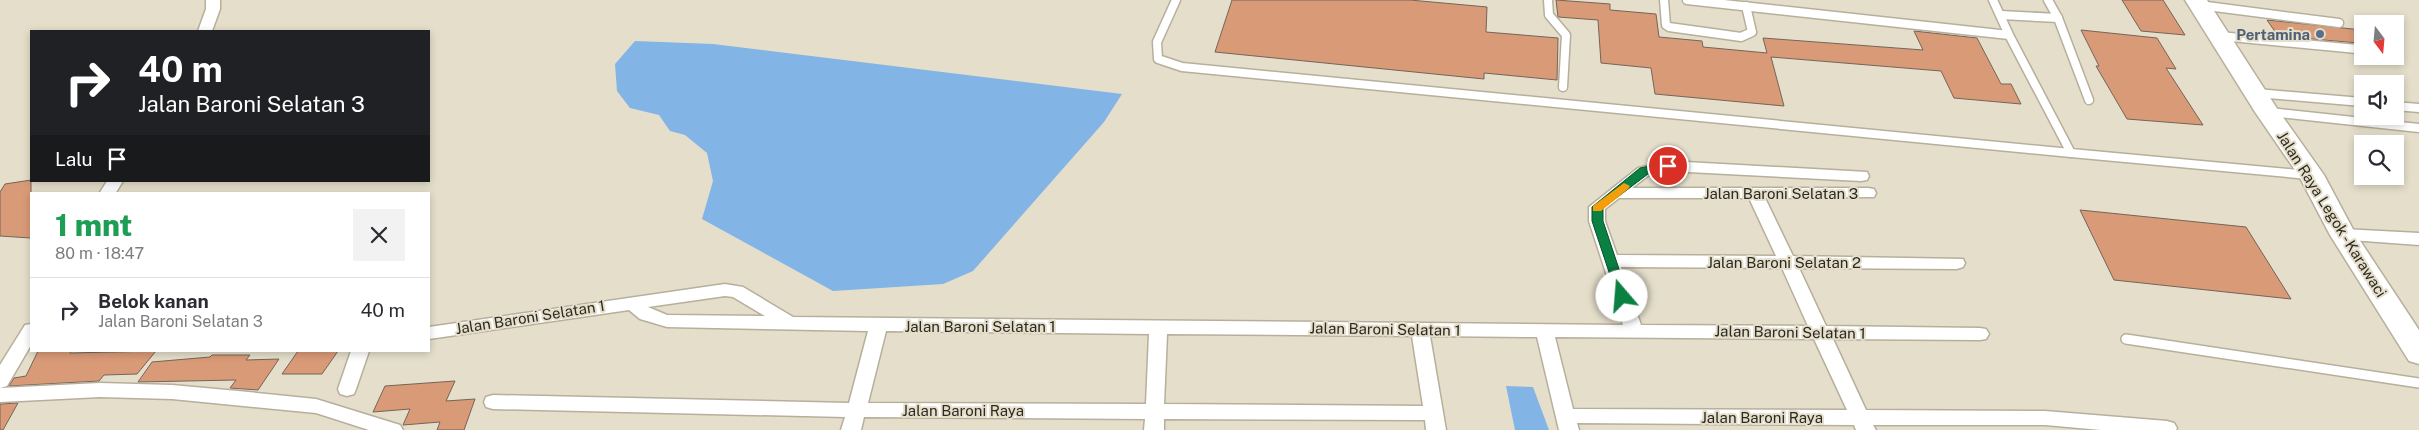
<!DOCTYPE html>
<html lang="id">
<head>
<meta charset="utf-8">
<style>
  :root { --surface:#fff; --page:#f2f2f3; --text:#2b2b33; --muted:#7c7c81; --line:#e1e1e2 }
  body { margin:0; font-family:"Public Sans",sans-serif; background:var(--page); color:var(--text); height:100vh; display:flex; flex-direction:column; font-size:19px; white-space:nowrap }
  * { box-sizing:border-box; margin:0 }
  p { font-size:16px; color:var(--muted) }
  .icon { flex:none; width:28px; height:28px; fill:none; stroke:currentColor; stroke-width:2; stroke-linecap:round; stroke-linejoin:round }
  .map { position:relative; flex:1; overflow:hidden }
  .details { position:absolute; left:30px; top:192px; width:400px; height:160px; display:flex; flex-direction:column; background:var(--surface); border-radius:0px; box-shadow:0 2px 8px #0003 }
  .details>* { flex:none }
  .top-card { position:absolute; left:30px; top:30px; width:400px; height:152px; border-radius:0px; box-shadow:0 2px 8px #0003; background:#202124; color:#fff; overflow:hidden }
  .needle { width:32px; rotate:164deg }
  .buttons { position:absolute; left:2354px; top:15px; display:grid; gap:10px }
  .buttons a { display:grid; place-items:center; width:50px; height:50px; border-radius:0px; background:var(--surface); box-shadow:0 2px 8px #0003; font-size:25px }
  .pin { position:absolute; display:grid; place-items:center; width:42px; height:42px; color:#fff; margin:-21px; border:2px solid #fff; border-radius:50%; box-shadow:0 1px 5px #0007 }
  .me { position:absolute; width:55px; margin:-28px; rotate:342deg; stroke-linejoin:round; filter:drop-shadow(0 0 4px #0008) }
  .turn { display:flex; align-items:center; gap:18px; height:105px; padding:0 25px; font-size:22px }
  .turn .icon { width:65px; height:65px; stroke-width:2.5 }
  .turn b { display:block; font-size:35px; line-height:42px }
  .then { display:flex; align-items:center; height:48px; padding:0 25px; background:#0003; gap:10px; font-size:19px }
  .round { display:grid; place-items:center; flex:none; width:52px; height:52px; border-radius:0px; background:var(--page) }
  .summary { display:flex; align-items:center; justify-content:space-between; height:85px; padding:0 25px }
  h1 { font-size:30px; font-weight:800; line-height:38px; color:#1e9e55 }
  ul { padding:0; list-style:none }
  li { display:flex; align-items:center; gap:15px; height:65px; padding:0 25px; border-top:1px solid var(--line) }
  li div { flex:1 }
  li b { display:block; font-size:19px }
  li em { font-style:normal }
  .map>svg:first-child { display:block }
  .water { fill:#82b4e6 }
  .building { fill:#d99a77; stroke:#75645a }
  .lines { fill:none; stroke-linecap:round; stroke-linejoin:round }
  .service-far1-casing { stroke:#b6af9c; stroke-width:11 }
  .service-casing { stroke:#b6af9c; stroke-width:12 }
  .minor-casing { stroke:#b6af9c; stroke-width:3 }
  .primary-casing { stroke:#b6af9c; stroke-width:3 }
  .service-far1 { stroke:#fff; stroke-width:8 }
  .service { stroke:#fff; stroke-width:9 }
  .minor { fill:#fff; fill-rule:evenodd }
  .primary { fill:#fff; fill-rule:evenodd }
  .route { fill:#0b8043; stroke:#07532c }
  .slow { fill:#f59e0b }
  .service-dot { fill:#5c6f8a; stroke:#e4deca; stroke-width:2 }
  .labels { text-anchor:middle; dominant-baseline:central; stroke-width:4; stroke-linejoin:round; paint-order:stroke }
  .service-label { font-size:15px; font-weight:bold; fill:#4e5e75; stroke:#e4deca; text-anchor:end }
  .street-label { font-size:15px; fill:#2d2a23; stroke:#e4deca }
</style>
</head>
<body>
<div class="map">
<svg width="2419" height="430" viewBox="0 0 2419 430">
  <rect width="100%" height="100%" fill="#e4deca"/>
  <g class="water">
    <path d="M635 41 713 44 1122 94 1104 122 973 271 943 284 833 291 702 219 713 181 707 153 685 135 670 131 659 115 630 108 617 91 615 64Z"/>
    <path d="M1506 386 1533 387 1549 430H1515Z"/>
  </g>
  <g class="building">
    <path d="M1232 0H1410L1487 7 1486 32 1558 38 1557 80 1484 73V79L1215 52Z"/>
    <path d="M1556 0 1610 4V10L1656 14 1659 37 1702 41 1703 47 1767 53 1763 38 1923 50 1914 31 1977 38 2001 84H2011L2021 104 1954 98 1941 71 1771 57 1784 106 1655 94 1651 68 1601 63 1598 20 1558 17Z"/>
    <path d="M2122 0H2163L2185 35 2141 31Z"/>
    <path d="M2267 20 2362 30V47L2358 43 2278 36Z"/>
    <path d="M2081 30 2157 38 2176 69 2166 68 2203 125 2127 119 2096 66H2099Z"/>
    <path d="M31 180V238L0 236V192L5 184Z"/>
    <path d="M2080 210 2246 227 2291 299 2114 280Z"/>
    <path d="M38 351H71L70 353 156 351 137 374 104 375 99 381 9 386 14 378 26 376Z"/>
    <path d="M298 351H338L322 374H282Z"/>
    <path d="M212 355H250L246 360 279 359 258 390 230 388 236 380 138 382 152 362 210 357Z"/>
    <path d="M455 381 446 401 475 399 464 430H437L440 422 403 425 410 409 373 412 385 386Z"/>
    <path d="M18 403 3 430H0V404Z"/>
  </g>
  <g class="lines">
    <defs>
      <g id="service-far1">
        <path d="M1176 0 1157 42 1158 59 1182 67 2071 153"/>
        <path d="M1548 0 1549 15 1566 35 1563 87"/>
        <path d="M1664 0 1666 25 1669 27 1741 37 1752 32 1746 6"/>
        <path d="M1687 0 2009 35 2071 153 2309 175"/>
        <path d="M1993 0 2009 35"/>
        <path d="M2048 0 2058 18 2089 100"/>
        <path d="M2199 5 2339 23"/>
        <path d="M2001 15 2058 18"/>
        <path d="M2220 36 2357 49"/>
        <path d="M2257 93 2362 102"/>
        <path d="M2395 106 2419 108"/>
        <path d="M2270 112 2419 128"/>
      </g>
      <path id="service" d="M2126 339 2419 383"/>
      <g id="minor">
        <path d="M206 0H220V9L212 31H198L206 9Z"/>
        <path d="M1668 161 1867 172 1869 176 1867 180 1861 181 1668 171 1649 175 1632 188H1868L1874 189 1876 193 1874 197 1765 198 1793 256 1963 259 1965 263 1963 267 1957 269 1799 268 1826 326 1980 328 1986 329 1989 334 1986 339 1980 340 1833 339 1866 410 2045 411 2167 421 2174 423 2177 428 2176 430H2101L2045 425H1873L1876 430H1856L1854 425 1577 423 1579 430H1559L1537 337 1430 336 1446 430H1426L1425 420 1164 419V430H1144L1145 419 864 417 861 430H841L845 417 493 409 486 407 484 402 486 397 493 395 849 403 868 331 667 327 640 319 629 310 429 339V327L725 284 743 287 793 317 1623 325 1589 221V207L1638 168ZM1619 198H1749L1776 256 1617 255 1605 221V209ZM1621 267 1782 268 1808 326 1641 325ZM725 296 733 297 765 316 667 315 648 307ZM886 331 1149 334 1146 404 868 403ZM1167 334 1412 336 1423 406 1164 404ZM1555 337 1814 339 1847 410 1573 409Z"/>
        <path d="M107 181H123L115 194H99Z"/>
        <path d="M2343 229 2419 233V245L2337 239 2335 235 2337 231Z"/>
        <path d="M31 324V345L7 386 0 388 100 383 172 385 238 391 316 399 400 425 403 430H369L316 413 172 399 100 397 0 402V365L25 325Z"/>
        <path d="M351 351H369L356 389 354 394 347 396 340 394 338 389Z"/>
      </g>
      <path id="primary" d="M2185 0H2207L2278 110 2324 175 2355 233 2419 330V364L2409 361 2330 235 2299 176 2255 112Z"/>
    </defs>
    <use href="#service-far1" class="service-far1-casing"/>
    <use href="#service" class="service-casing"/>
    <use href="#minor" class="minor-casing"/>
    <use href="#primary" class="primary-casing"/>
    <use href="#service-far1" class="service-far1"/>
    <use href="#service" class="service"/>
    <use href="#minor" class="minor"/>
    <use href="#primary" class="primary"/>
  </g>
  <path class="route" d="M1668 162 1674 166 1672 168 1648 174 1603 208V221L1628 296 1626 299H1618L1592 221V207L1640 168Z"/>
  <path class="slow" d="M1624 183 1630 186 1628 189 1601 211H1593V206Z"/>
  <circle class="service-dot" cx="2320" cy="34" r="5"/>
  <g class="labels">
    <g class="service-label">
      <text x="2310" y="34">Pertamina</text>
    </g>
    <g class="street-label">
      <text x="1781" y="193">Jalan Baroni Selatan 3</text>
      <text transform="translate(2332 214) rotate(58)">Jalan Raya Legok - Karawaci</text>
      <text x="1784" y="262">Jalan Baroni Selatan 2</text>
      <text transform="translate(530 317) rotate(-9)">Jalan Baroni Selatan 1</text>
      <text x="980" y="326">Jalan Baroni Selatan 1</text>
      <text transform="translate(1385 329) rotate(1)">Jalan Baroni Selatan 1</text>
      <text transform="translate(1790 332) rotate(1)">Jalan Baroni Selatan 1</text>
      <text x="963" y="410">Jalan Baroni Raya</text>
      <text x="1762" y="417">Jalan Baroni Raya</text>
    </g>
  </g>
</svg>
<div class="buttons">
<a><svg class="needle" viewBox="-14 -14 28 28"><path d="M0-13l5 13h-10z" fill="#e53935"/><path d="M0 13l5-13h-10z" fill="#7c7c81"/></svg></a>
<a><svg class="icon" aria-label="sound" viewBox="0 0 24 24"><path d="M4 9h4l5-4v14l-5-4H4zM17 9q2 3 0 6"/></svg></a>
<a><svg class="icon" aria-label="search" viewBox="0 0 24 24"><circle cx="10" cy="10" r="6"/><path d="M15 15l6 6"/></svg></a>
</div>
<div class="pin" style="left:1668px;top:166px;background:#d93025"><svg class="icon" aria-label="arrive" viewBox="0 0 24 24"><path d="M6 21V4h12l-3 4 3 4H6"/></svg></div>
<svg class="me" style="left:1622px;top:296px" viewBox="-20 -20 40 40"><circle r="19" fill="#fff"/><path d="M0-13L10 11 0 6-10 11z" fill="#0b8043"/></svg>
<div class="top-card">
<div class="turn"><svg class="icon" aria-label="right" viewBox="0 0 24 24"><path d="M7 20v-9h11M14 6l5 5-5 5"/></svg><div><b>40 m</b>Jalan Baroni Selatan 3</div></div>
<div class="then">Lalu<svg class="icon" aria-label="arrive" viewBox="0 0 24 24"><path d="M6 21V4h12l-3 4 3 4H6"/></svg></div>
</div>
<section class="details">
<div class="summary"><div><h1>1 mnt</h1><p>80 m · 18:47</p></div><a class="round"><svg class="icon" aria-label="close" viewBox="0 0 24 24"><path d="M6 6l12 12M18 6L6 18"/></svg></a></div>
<ul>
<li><svg class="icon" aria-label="right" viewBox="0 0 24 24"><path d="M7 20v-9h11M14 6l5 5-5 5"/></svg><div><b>Belok kanan</b><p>Jalan Baroni Selatan 3</p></div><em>40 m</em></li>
</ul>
</section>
</div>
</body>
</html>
